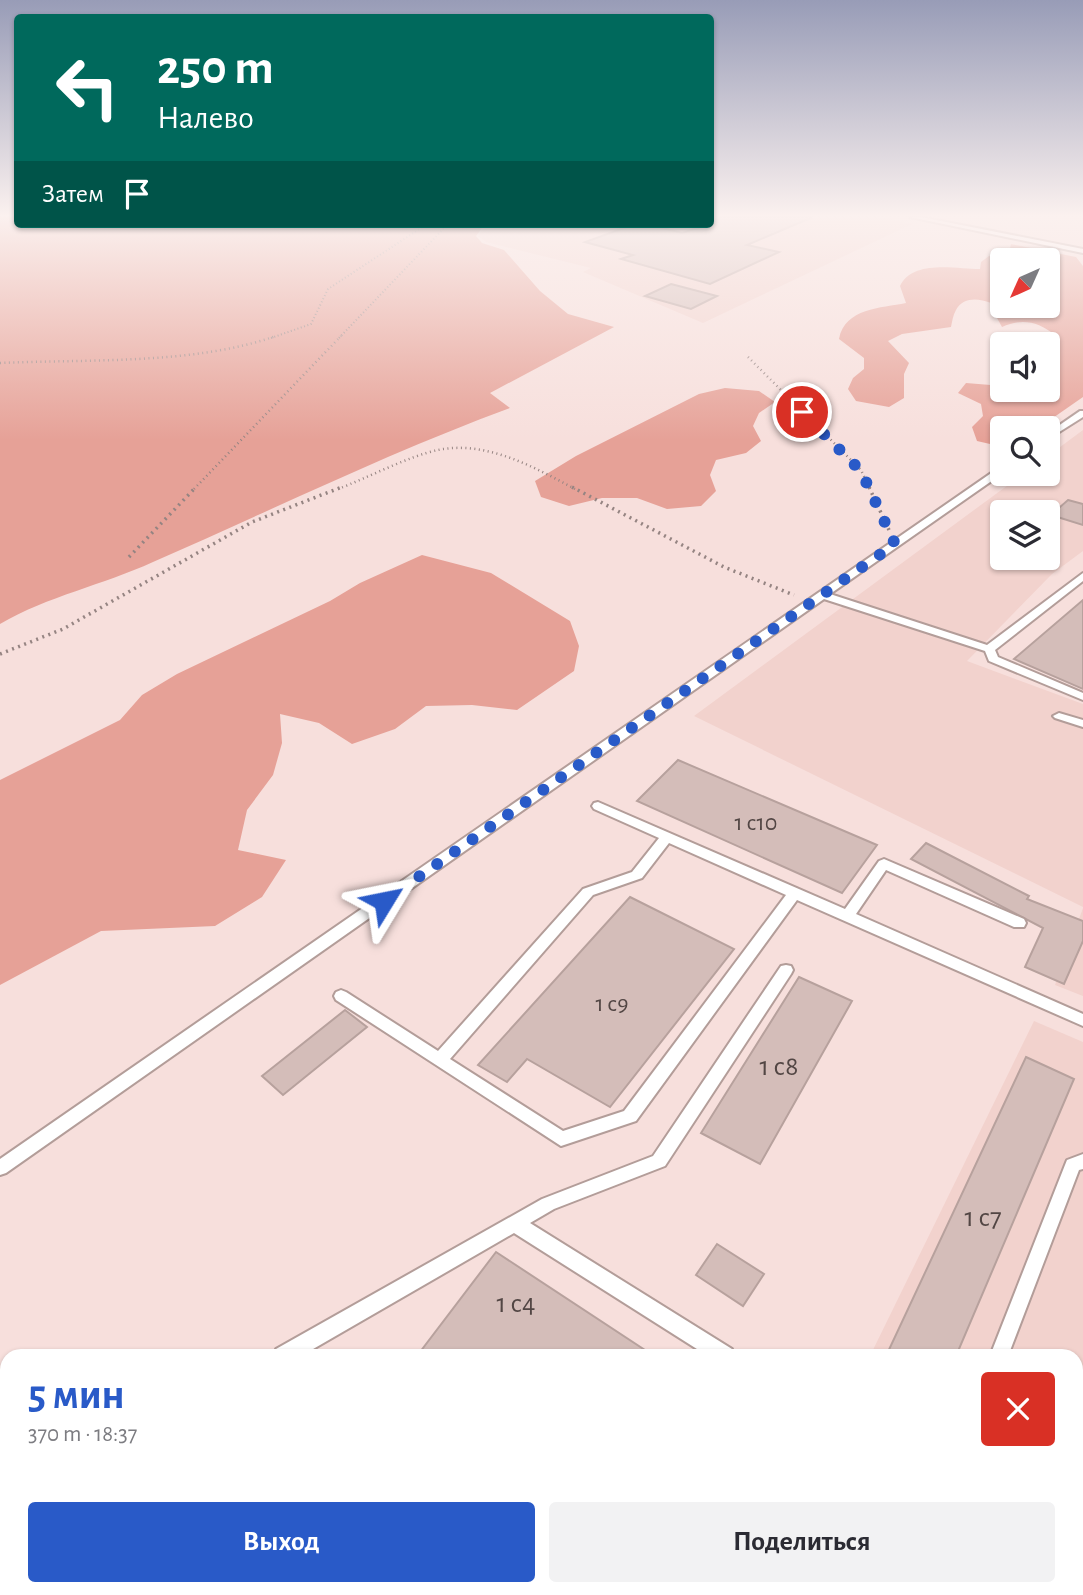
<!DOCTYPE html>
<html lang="ru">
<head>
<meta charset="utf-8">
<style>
  :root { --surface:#fff; --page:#f2f2f3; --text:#2b2b33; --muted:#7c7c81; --accent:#295ac8 }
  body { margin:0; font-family:"Alegreya Sans",sans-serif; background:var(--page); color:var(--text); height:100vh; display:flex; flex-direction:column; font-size:26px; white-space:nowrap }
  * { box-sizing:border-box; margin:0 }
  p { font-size:23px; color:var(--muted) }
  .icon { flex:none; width:38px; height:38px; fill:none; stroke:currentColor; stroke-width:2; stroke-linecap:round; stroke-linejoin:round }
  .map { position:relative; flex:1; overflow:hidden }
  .sheet { position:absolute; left:0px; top:1349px; width:1083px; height:247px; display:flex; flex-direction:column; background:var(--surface); border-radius:21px 21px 0 0; box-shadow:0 2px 5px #0004 }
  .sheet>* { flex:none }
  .banner { position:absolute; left:14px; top:14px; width:700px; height:214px; border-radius:7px; box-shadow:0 2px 5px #0004; background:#00695c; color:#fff; overflow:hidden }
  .needle { width:46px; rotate:225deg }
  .buttons { position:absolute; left:990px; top:248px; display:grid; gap:14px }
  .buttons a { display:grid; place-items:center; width:70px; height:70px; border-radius:7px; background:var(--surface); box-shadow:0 2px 5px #0004; font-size:35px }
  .pin { position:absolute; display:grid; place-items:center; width:60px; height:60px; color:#fff; margin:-30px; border:4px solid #fff; border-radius:50%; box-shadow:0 2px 7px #0007 }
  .me { position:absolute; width:77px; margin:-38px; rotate:55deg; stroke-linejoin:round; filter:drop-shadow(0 0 5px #0008) }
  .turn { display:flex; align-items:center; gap:24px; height:147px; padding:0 28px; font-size:32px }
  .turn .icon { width:91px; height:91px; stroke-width:2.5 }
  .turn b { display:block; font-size:49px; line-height:60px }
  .then { display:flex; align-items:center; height:66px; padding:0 28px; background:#0003; gap:14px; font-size:26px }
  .round { display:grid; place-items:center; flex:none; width:74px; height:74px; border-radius:7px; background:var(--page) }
  .summary { display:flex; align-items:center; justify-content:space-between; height:119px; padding:0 28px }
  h1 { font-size:42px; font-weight:700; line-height:52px; color:var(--accent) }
  .primary-button { display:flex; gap:14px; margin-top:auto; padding:14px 28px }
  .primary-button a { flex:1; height:80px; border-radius:7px; background:var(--accent); color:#fff; font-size:28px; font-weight:700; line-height:80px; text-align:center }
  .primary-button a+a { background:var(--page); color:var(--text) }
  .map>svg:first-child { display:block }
  .built { fill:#f2d2cd; fill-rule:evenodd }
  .green { fill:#e6a197; fill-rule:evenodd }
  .building { fill:#d4bdb9; stroke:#b7a19d; stroke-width:2 }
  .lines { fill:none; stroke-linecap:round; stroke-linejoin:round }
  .lane-casing { stroke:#b39d99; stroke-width:4 }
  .street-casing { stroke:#b39d99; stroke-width:3 }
  .path-far2 { stroke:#958482; stroke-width:2; stroke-dasharray:1 2.5; stroke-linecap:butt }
  .path-far1 { stroke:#958482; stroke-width:2.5; stroke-dasharray:1 3.5; stroke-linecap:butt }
  .path { stroke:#958482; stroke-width:3.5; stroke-dasharray:2 4.5; stroke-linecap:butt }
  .lane { fill:#fff; fill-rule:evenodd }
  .street { fill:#fff; fill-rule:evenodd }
  .route { stroke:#295ac8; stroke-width:12; stroke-dasharray:0 21.6 }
  .labels { text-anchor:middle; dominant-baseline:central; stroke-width:7; stroke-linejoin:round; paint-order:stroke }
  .number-label { font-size:24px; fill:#524644 }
  .near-number-label { font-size:28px; fill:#524644 }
</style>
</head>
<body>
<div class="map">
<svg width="1083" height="1595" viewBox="0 0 1083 1595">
  <rect width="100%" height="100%" fill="#f7dfdc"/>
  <g class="built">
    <path d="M711 217H879L912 224 703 323 583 272 591 268 486 242 478 236 487 224H710Z"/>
    <path d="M1083 430V551L1052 574 967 661 1083 704V907L694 716 1023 474H1048V456ZM1003 513H1048V558H1003Z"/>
    <path d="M1083 908V996L1055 985Z"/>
    <path d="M1034 1021 1083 1042V1520L1076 1516V1356H870Z"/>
  </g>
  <g class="green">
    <path d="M0 217H17L18 224H485L476 236 482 243 504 250 540 291 568 314 614 327 490 393 510 408C388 453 272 510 153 562 103 585 48 596 0 624Z"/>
    <path d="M1011 244 1076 257 1083 266V397L1037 429H1003V447L977 441 972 427 983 416 981 404 958 393 966 383 1003 386V390H1048L1056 374 1048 359V350L1053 344 1055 335C1038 321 1021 318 1002 327L997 318 1004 310C991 301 966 292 956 310 953 315 952 322 951 327L902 334 888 341 909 363 904 374V398L889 407 856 401 848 389 853 378 864 369V358L839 339C845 308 881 308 906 303L900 286C913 259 956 269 980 269L981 262 989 256 1009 253ZM1003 261H1048V306H1003Z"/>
    <path d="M725 388 759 391 775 402 759 413 753 426 761 441 746 453 716 460 710 475 716 491 701 506 667 509 637 498H602L569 506 541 497 535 481 576 456 699 394Z"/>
    <path d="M422 555 491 573 570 621 579 646 574 671 517 710 472 705 426 706 395 729 352 744 319 723 280 714 282 743 273 775 247 810 238 850 286 860 262 897 215 926 101 931 0 985V780L120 720 142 695 177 674 330 601 360 583Z"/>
    <path d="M138 1589H447L455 1595H146Z"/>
  </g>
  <g class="building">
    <path d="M722 217H813L747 245 779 252 710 284 621 259 633 255 585 242 635 224H647L682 233 710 224Z"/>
    <path d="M671 284 717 296 691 309 645 296Z"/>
    <path d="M1068 500 1083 504V525L1051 515Z"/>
    <path d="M1083 600V689L1014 659Z"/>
    <path d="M678 760 877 845 842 893 637 801Z"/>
    <path d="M926 843 1029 896 1027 899 1083 921V941L1064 984 1025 967 1043 928 911 859Z"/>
    <path d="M630 897 734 949 610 1107 527 1059 507 1082 478 1065Z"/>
    <path d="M799 977 852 1001 760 1164 701 1133Z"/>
    <path d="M345 1010 367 1027 283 1095 262 1076Z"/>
    <path d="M1026 1057 1074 1079 956 1356H886Z"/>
    <path d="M717 1244 764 1274 743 1306 696 1275Z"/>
    <path d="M496 1252 654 1356H417Z"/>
  </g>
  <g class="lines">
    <defs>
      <g id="lane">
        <path d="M910 217H921L1083 249V253Z"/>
        <path d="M1080 411H1083V417L1048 439V433Z"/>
        <path d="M1000 467H1003V473L830 594 987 645 1083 573V581L995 650 998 657 1083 693V700L989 661 985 651 824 599 6 1173 0 1175V1159Z"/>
        <path d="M1059 713 1083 720V727L1055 718 1053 716Z"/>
        <path d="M598 802 845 909 879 861 884 859 1024 919 1026 923 1024 927H1014L886 870 856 914 1083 1014V1026L797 900 636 1121 561 1146 336 1000 334 996 336 992 341 990 346 992 438 1051 583 889 632 872 659 838 594 809 592 806 594 803ZM669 843 786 895 624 1111 563 1131 450 1059 593 895 642 878Z"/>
        <path d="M786 965 791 966 793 970 791 974 665 1166 554 1209 530 1223 732 1349 734 1356H708L514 1233 301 1356H274L276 1349 542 1199 653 1156 781 966Z"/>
        <path d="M1083 1154V1169L1079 1170 1008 1356H990L1065 1165 1067 1160Z"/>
        <path d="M1076 1566 1083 1569V1592L1076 1589Z"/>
        <path d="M518 1589H545L548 1595H521Z"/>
      </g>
      <g id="street">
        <path d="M0 1509 7 1512V1552L0 1549Z"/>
        <path d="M57 1589H102L104 1595H60Z"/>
      </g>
    </defs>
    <use href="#lane" class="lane-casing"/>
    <use href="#street" class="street-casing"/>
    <g class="path-far2">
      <path d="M271 338 311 324 328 289 427 224"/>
      <path d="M339 338 448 224"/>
    </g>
    <g class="path-far1">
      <path d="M748 357 861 470 870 489"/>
      <path d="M0 363C88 359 193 365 276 336"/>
      <path d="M194 489 341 336"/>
      <path d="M338 489C367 478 409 456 438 450 486 440 534 467 575 489"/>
    </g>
    <g class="path">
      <path d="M572 487 724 567 794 595"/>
      <path d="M869 487 889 530"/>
      <path d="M129 557 196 487"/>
      <path d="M0 654 63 629 252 522 342 487"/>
    </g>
    <use href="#lane" class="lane"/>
    <use href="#street" class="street"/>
  </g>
  <linearGradient id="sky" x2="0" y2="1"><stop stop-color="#989cb7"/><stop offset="0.49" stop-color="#fbf1ef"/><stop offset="1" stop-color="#fbf1ef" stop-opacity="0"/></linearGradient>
  <rect width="1083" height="440" fill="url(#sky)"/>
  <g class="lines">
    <path class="route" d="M384 901 895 544 861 471 802 412"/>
  </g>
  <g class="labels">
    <g class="number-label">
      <text x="756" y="823">1 с10</text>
      <text x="612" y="1004">1 с9</text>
    </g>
    <g class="near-number-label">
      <text x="779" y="1067">1 с8</text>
      <text x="983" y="1218">1 с7</text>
      <text x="516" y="1304">1 с4</text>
    </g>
  </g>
</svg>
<div class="buttons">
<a><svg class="needle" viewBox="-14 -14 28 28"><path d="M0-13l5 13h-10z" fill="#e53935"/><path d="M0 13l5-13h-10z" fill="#7c7c81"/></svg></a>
<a><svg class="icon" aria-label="sound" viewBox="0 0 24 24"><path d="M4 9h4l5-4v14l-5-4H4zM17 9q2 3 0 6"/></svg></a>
<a><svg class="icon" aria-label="search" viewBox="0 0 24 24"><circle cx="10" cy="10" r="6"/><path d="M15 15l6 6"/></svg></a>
<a><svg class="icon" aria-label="layers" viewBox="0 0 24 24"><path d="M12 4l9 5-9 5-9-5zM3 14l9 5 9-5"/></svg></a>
</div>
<div class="pin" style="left:802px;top:412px;background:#d93025"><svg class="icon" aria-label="arrive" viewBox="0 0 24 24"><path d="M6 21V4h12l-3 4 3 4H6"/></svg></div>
<svg class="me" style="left:384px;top:901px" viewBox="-20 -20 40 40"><path d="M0-17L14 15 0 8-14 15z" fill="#295ac8" stroke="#fff" stroke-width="4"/></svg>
<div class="banner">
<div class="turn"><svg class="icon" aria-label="left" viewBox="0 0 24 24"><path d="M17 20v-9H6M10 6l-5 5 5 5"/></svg><div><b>250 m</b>Налево</div></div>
<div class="then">Затем<svg class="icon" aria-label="arrive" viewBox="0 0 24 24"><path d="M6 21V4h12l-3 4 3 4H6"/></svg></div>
</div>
<section class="sheet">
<div class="summary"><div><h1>5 мин</h1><p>370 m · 18:37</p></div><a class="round" style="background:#d93025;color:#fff"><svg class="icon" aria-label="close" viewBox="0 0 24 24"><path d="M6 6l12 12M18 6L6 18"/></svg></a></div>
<div class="primary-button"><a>Выход</a><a>Поделиться</a></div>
</section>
</div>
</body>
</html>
